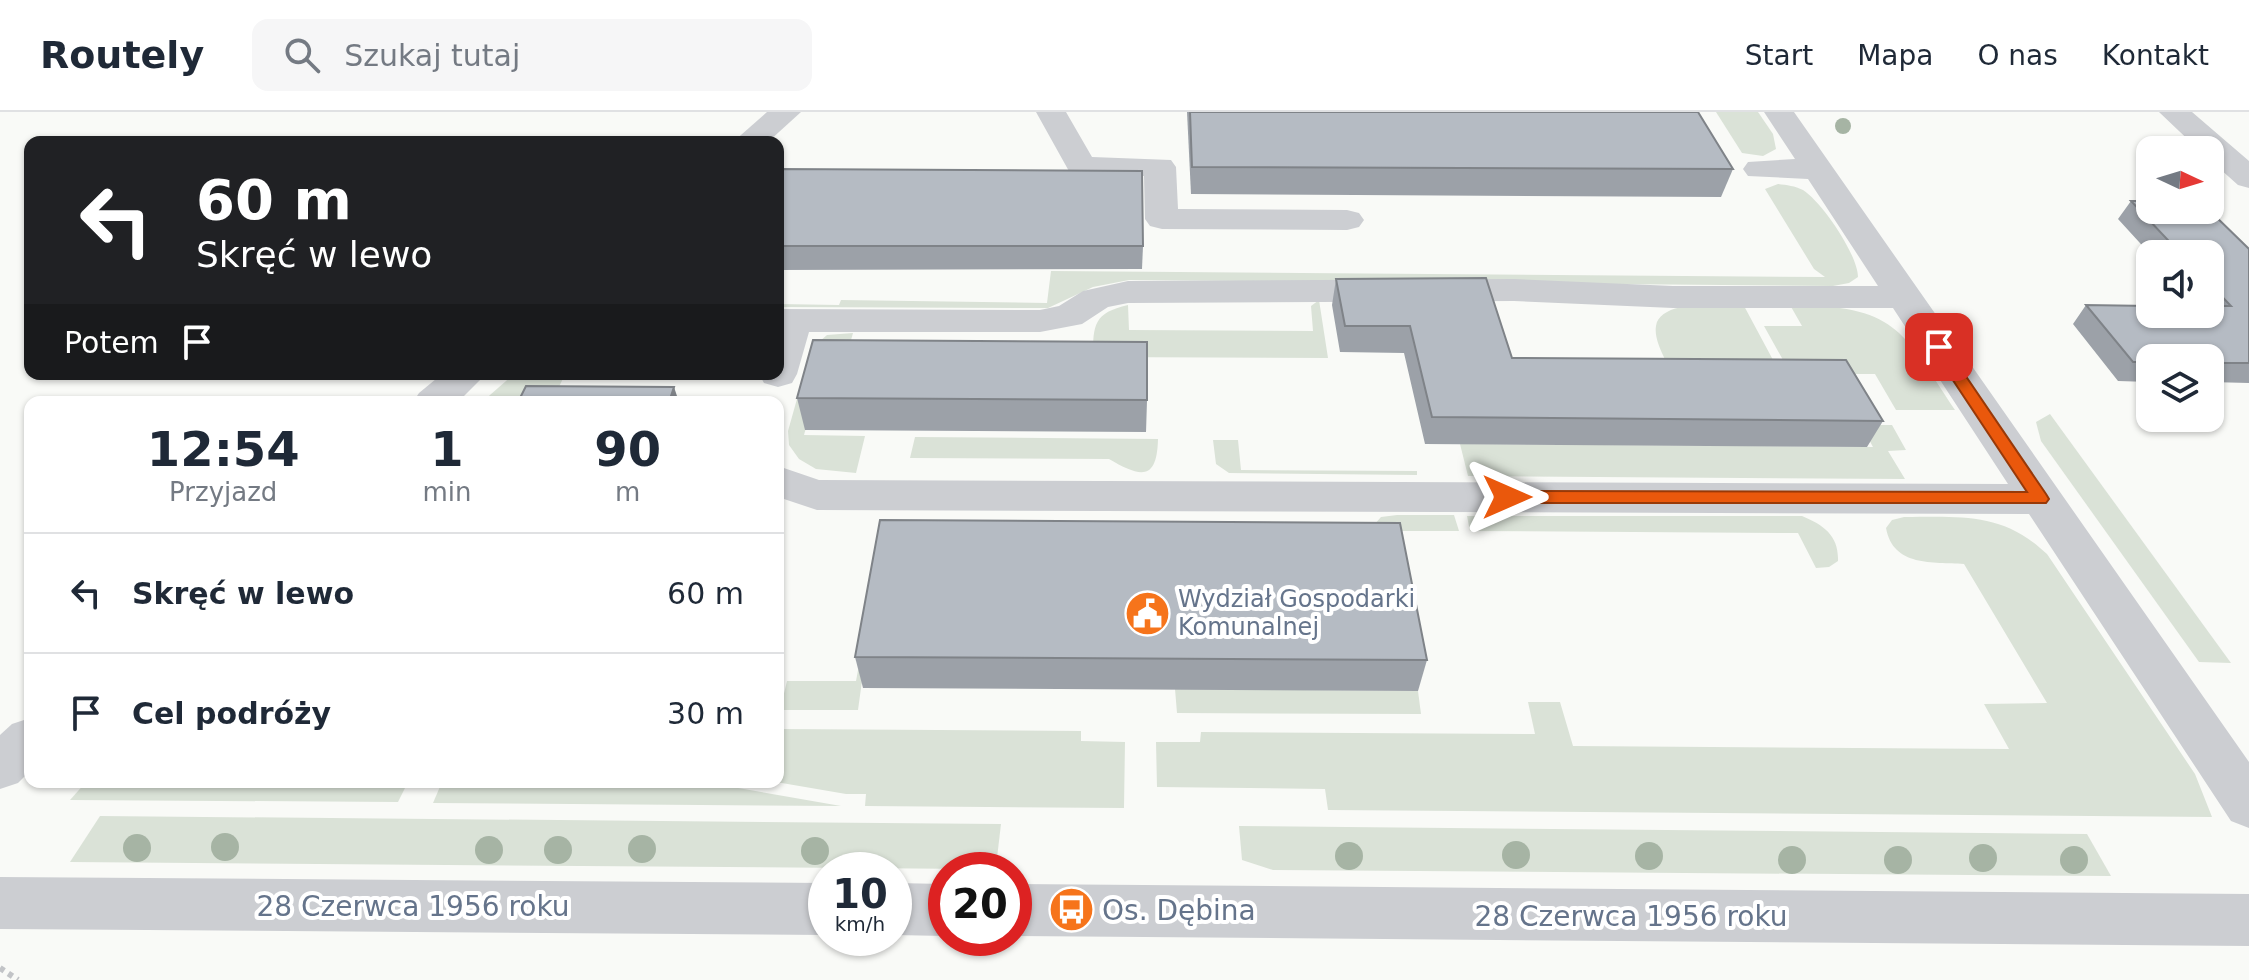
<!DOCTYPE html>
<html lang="pl">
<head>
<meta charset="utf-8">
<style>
  :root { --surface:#fff; --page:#f6f6f7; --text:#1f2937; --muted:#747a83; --line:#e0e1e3 }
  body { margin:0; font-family:"DejaVu Sans",sans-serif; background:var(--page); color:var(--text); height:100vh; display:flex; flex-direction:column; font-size:30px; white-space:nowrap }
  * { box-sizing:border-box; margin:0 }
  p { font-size:26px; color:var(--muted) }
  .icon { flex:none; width:44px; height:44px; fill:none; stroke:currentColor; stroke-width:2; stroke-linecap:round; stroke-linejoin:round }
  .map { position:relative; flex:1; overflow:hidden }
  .details { position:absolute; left:24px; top:284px; width:760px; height:392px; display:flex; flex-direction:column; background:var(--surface); border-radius:16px; box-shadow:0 2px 6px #0004 }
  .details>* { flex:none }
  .banner { position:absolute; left:24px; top:24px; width:760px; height:244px; border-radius:16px; box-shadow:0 2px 6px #0004; background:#202124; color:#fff; overflow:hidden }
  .needle { width:52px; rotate:94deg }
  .tools { position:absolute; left:2136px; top:24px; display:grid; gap:16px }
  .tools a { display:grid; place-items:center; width:88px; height:88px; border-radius:16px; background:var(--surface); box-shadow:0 2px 6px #0004; font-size:40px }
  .speed { position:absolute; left:808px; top:740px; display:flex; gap:16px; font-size:40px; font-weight:700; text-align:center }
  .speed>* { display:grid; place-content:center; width:104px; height:104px; border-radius:50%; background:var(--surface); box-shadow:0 2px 6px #0004; line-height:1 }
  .speed small { font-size:20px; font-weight:400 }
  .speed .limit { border:12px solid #d22; background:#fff; color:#111 }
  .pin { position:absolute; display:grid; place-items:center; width:68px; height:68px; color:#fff; margin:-34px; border-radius:16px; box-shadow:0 4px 12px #0006 }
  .me { position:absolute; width:88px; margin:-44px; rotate:90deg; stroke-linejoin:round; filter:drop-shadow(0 0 6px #0008) }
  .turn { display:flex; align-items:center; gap:28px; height:168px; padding:0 40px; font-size:36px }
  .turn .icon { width:104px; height:104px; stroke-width:2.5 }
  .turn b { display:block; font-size:56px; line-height:68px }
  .then { display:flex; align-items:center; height:76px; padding:0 40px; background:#0003; gap:16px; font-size:30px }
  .eta { display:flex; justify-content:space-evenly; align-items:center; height:136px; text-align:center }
  .eta b { font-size:48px; font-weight:700; line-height:56px }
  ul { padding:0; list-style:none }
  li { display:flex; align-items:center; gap:24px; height:120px; padding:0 40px; border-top:2px solid var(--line) }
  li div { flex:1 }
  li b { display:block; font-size:30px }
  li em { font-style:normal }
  header { display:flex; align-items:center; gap:48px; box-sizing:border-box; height:112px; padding:0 40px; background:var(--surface); border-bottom:2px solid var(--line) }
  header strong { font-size:38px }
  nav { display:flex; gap:44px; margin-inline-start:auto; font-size:28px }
  .search { width:560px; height:72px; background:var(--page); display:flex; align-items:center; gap:20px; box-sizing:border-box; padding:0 28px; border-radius:16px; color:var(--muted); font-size:30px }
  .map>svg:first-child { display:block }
  .green { fill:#dae2d7 }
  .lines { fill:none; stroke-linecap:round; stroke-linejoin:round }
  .path { stroke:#c2c4c7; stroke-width:6; stroke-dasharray:5 5; stroke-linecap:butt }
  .minor { fill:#ccced2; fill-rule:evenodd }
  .tree { fill:#a6b4a4 }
  .wall { fill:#9ca1a8 }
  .shaded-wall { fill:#7f8388 }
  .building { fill:#b5bbc3; stroke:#7f8388; stroke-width:2 }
  .route { fill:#ea580c; stroke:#983908; stroke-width:2 }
  .labels { text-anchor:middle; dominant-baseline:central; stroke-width:8; stroke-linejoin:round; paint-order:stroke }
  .poi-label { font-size:24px; fill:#65748b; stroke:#fff; text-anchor:start }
  .near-street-label { font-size:28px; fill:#65748b; stroke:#fff }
  .near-poi-label { font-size:28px; fill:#65748b; stroke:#fff; text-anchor:start }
</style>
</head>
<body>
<header>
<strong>Routely</strong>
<div class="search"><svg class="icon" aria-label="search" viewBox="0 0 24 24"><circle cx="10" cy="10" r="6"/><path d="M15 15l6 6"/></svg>Szukaj tutaj</div>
<nav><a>Start</a><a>Mapa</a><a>O nas</a><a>Kontakt</a></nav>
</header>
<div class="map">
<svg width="2249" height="868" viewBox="0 0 2249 868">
  <rect width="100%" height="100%" fill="#f9faf7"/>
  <g class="green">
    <path d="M1716 0H1758L1773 22 1776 37 1763 44 1742 41Z"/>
    <path d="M1778 72C1787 73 1795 74 1803 78 1822 90 1858 143 1858 165L1849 171 1833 174 1129 168 1093 175 1048 196 778 195V192L839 193 841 188 1047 191 1051 159 1825 165 1814 157 1765 77Z"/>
    <path d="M1319 188 1328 246 1093 245C1093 212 1094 201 1128 193L1129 218 1313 219 1311 194Z"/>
    <path d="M1743 192 1787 274H1679C1672 258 1653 232 1656 214 1660 187 1722 193 1743 192Z"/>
    <path d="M1790 193C1896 194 1901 216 1955 298H1896L1875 262H1825L1783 248 1764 214H1802Z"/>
    <path d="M853 221 844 253H823L804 323 865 324 856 361 816 357 799 347 789 333 788 319 811 237 827 223Z"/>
    <path d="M514 262H565L552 290H482Z"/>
    <path d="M2050 302 2231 551 2199 550 2041 329 2036 310Z"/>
    <path d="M1861 313H1892L1906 338 1888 339 1905 367 1468 364 1460 332 1873 335Z"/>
    <path d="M915 325 1158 327C1157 370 1140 365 1109 347L910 346Z"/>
    <path d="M1213 328H1238L1241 358 1417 359V363L1229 361 1216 352Z"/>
    <path d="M1397 403H1454L1459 419H1388L1374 413 1381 405Z"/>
    <path d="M1467 404H1802C1824 413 1839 424 1838 449L1829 455 1816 456 1798 421 1470 419Z"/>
    <path d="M1904 405C1961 405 2003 400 2047 442L2195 662 2212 705 1328 698 1325 677 1157 675 1156 630H1200L1201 620 1535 622 1528 590H1560L1573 634 2009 637 1984 592 2047 591 1964 452C1933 450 1893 455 1886 416L1892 408Z"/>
    <path d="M879 445 858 598H780L787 569H856Z"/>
    <path d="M1175 577 1418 579 1421 602 1177 601Z"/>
    <path d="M778 617 1081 619V629L1125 630 1124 696 865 694 866 682H846L776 670H778Z"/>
    <path d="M86 670H408L398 690 70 688Z"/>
    <path d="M442 670H704L841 694 433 691Z"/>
    <path d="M100 704 1001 712 997 746 975 757 70 750Z"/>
    <path d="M1239 714 2087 722 2111 764 1273 758 1242 748Z"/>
  </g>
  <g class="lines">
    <path class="path" d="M0 856 18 868"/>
    <g class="minor">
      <path d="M767 0H801L768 30H733Z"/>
      <path d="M1036 0H1066L1092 45 1171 48 1176 55 1178 97 1347 98 1359 101 1364 108 1359 115 1347 118 1162 117 1150 114 1145 107 1144 64 1070 61Z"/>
      <path d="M1764 0H1794L2249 650V716L2231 709 2029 402 817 398 778 385V354L819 368 2008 372 1893 196H1673L1514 189 1128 191 1108 195 1082 212 1040 220H809L797 262 792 271 778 275 764 271 759 262H778V197L1040 198 1059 194 1083 179 1128 169 1514 167 1673 174H1878L1808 67 1748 64 1743 57 1748 50 1795 47Z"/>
      <path d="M2159 0H2192L2249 49V76L2238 73 2210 48V38H2199Z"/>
      <path d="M442 262H486L458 290H413L419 281Z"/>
      <path d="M30 606V659L18 671 0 677V623L12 612Z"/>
      <path d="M0 765 826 771V823L0 817Z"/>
      <path d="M894 771 946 772V824L894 823Z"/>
      <path d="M1014 772 2249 782V834L1014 824Z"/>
    </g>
  </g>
  <g class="tree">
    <circle cx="1843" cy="14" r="8"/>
    <circle cx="225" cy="735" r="14"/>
    <circle cx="137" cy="736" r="14"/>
    <circle cx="642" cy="737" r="14"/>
    <circle cx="489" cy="738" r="14"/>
    <circle cx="558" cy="738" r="14"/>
    <circle cx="815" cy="739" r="14"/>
    <circle cx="1516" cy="743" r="14"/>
    <circle cx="1349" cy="744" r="14"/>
    <circle cx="1649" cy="744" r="14"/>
    <circle cx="1983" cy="746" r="14"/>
    <circle cx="1792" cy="748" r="14"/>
    <circle cx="1898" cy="748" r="14"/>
    <circle cx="2074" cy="748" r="14"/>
  </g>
  <g class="wall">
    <path d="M1187 0H1698L1733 57 1721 85 1191 82Z"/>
    <path d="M778 57 1143 134 1142 157 778 158Z"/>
    <path d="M2131 89 2249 137V271L2210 270V246H2150V270L2118 269 2073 212 2086 193 2210 202V142H2150L2118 107Z"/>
    <path d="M1336 167 1512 246 1883 309 1867 335 1425 332 1404 241 1340 240 1332 193Z"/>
    <path d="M797 286 1147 288 1146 320 805 318Z"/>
    <path d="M855 545 1427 548 1418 579 863 576Z"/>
  </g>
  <path class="shaded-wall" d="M674 275 679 290H669Z"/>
  <g class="building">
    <path d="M1190 0H1698L1733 57 1192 55Z"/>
    <path d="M778 57 1142 59 1143 134H778Z"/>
    <path d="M2131 89H2150V98H2209L2249 137V251H2210V246H2150V250H2133L2086 193 2150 194V202H2210V194H2231L2210 172V142H2181Z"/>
    <path d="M1486 166 1512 246 1846 248 1883 309 1432 305 1410 214H1345L1336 167Z"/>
    <path d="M813 228 1147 230V288L797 286Z"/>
    <path d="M526 274 674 275 669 290H518Z"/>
    <path d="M880 408 1400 411 1427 548 855 545Z"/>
  </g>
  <path class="route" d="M1939 230 1944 232 2046 382 2049 387 2046 391H1507L1498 385 1507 379 2027 380 1931 235Z"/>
  <defs>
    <symbol id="civic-disc" viewBox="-11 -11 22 22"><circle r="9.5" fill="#f6741b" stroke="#fff"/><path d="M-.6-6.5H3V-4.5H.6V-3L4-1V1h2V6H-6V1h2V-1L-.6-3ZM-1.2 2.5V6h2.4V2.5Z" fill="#fff"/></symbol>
    <symbol id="bus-disc" viewBox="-11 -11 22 22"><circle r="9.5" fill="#f6741b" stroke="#fff"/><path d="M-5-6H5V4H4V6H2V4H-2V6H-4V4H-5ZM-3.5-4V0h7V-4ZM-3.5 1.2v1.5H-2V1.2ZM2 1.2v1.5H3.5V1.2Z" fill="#fff"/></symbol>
  </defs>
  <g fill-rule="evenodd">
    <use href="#civic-disc" x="1122" y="476" width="51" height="51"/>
    <use href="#bus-disc" x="1046" y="772" width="51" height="51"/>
  </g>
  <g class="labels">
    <g class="poi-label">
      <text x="1178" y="487">Wydział Gospodarki<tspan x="1178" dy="28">Komunalnej</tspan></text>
    </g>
    <g class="near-street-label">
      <text x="413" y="794">28 Czerwca 1956 roku</text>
      <text x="1631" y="804">28 Czerwca 1956 roku</text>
    </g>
    <g class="near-poi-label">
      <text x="1102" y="798">Os. Dębina</text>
    </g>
  </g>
</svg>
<div class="tools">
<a><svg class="needle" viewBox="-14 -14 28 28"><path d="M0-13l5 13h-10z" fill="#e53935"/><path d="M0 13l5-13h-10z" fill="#747a83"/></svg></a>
<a><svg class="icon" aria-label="sound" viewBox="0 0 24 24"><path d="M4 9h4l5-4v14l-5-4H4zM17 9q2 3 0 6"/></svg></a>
<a><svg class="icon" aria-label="layers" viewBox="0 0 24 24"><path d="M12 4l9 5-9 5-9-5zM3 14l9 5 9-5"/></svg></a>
</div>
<div class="speed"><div>10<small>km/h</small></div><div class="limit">20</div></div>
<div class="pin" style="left:1939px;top:235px;background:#d93025"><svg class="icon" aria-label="arrive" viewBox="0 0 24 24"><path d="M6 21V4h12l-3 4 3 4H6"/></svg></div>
<svg class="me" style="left:1507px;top:385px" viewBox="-20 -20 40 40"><path d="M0-17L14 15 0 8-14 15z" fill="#ea580c" stroke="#fff" stroke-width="4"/></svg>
<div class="banner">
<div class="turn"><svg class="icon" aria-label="left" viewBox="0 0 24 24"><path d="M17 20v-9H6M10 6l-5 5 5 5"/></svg><div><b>60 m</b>Skręć w lewo</div></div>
<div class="then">Potem<svg class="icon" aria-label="arrive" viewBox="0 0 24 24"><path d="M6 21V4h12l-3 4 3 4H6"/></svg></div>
</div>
<section class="details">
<div class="eta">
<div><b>12:54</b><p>Przyjazd</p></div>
<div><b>1</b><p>min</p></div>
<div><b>90</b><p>m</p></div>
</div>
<ul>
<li><svg class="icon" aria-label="left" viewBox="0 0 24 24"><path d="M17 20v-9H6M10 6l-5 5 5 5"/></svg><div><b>Skręć w lewo</b></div><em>60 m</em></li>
<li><svg class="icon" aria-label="arrive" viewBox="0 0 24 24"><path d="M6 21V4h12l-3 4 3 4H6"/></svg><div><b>Cel podróży</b></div><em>30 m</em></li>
</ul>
</section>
</div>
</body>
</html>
